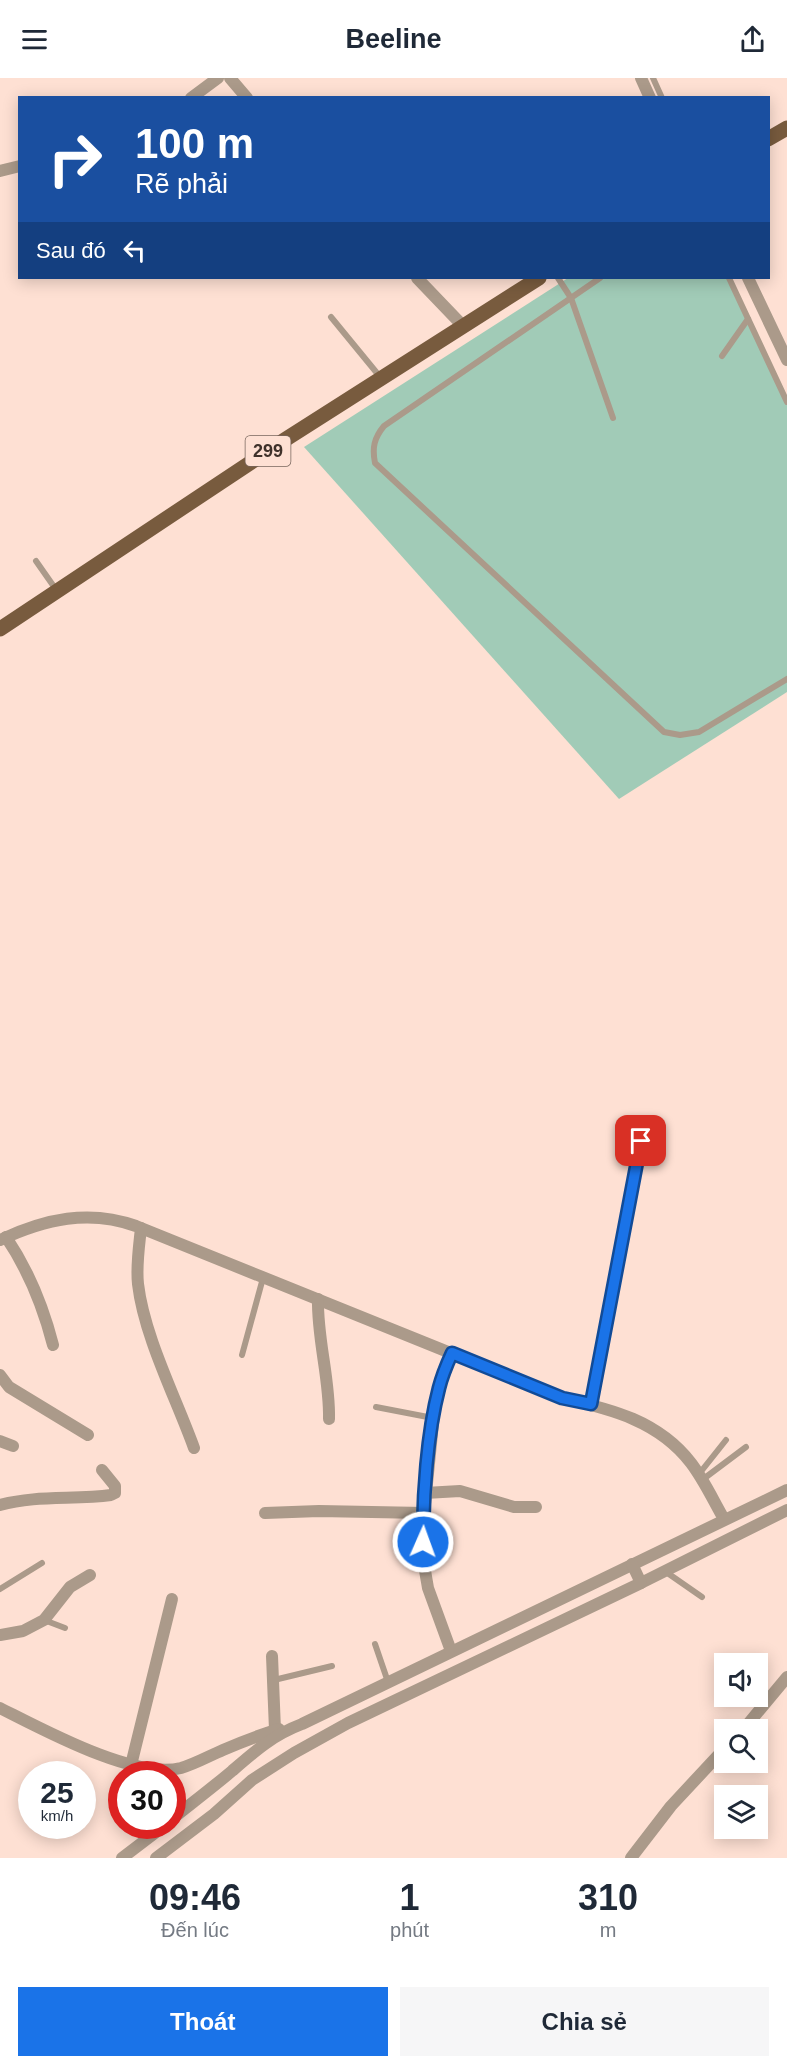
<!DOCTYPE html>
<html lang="vi">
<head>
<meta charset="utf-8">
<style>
  :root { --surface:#fff; --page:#f6f6f7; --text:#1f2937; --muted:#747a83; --accent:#1a73e8 }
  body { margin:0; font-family:Arial,sans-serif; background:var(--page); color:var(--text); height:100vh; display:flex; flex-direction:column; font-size:22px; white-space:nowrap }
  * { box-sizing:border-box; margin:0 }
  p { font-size:20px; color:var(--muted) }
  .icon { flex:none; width:33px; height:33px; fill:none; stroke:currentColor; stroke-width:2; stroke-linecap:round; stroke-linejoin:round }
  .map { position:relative; height:1780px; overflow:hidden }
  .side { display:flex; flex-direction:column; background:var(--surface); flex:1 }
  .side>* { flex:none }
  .top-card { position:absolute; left:18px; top:18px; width:752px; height:183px; border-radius:0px; box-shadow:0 3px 15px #0003; background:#1a4fa0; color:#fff; overflow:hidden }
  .fabs { position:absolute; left:714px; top:1575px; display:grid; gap:12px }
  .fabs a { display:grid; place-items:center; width:54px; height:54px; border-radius:0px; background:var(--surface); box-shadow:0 3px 15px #0003; font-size:30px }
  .speed { position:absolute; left:18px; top:1683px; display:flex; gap:12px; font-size:30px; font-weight:700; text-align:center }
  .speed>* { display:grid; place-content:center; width:78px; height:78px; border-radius:50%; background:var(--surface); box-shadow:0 3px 15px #0003; line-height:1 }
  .speed small { font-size:15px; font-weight:400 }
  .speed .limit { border:9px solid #d22; background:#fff; color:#111 }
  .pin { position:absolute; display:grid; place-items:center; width:51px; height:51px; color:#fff; margin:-26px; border-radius:12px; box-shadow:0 3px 9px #0006 }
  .me { position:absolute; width:66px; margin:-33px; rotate:2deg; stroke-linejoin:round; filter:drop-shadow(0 0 4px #0008) }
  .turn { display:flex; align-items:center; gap:21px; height:126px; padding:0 18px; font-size:27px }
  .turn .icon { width:78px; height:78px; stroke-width:2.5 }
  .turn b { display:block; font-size:42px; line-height:51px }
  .then { display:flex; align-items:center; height:57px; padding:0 18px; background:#0003; gap:12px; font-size:22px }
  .eta { display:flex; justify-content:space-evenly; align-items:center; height:102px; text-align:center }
  .eta b { font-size:36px; font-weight:600; line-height:42px }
  .action { display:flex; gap:12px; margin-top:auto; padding:12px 18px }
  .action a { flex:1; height:69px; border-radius:0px; background:var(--accent); color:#fff; font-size:24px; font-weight:600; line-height:69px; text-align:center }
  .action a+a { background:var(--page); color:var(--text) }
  header { display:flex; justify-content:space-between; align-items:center; height:78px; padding:0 18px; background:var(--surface); font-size:27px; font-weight:600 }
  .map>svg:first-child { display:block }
  .green { fill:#a1cbb7 }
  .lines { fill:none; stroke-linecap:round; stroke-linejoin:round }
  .service { stroke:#ab9a8a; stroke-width:6 }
  .minor { stroke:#ab9a8a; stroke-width:12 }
  .primary { stroke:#785b3e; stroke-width:15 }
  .route-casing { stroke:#114b97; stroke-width:15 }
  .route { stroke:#1a73e8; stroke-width:10 }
  .labels { text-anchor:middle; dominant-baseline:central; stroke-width:5; stroke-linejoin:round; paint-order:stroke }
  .shield { fill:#fee0d3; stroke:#78665d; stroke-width:1.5 }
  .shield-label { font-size:18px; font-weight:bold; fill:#3f312a }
</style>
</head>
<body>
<header><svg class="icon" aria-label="menu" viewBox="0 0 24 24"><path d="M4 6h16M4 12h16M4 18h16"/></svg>Beeline<svg class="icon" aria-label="share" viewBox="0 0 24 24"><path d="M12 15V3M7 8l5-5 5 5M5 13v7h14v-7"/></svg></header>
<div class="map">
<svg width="787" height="1780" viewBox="0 0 787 1780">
  <rect width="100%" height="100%" fill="#fee0d3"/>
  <path class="green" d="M568 200H731L787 323V614L619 721 304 369Z"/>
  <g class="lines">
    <g class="service">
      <path d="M653 0 662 20"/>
      <path d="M558 200 571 220 613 340"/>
      <path d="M600 200 384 348C374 360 372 370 375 385L664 654 680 657 699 654 787 601"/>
      <path d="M729 200 787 324"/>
      <path d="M331 239 381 300"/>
      <path d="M722 278 748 241"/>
      <path d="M36 483 57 513"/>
      <path d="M242 1277 263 1200"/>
      <path d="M591 1326 641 1063"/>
      <path d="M376 1329 433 1340"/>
      <path d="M699 1396 726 1362"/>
      <path d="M702 1402 746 1369"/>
      <path d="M666 1494 702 1519"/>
      <path d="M0 1511 42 1485"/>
      <path d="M44 1542 65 1550"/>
      <path d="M375 1566 388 1604"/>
      <path d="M274 1602 332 1588"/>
    </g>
    <g class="minor">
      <path d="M230 0 247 20"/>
      <path d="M641 0 650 20"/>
      <path d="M191 20 218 0"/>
      <path d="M0 93 20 88"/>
      <path d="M417 200 463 248"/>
      <path d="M748 200 787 282"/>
      <path d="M141 1150C139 1169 136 1188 138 1206 144 1258 176 1320 194 1370"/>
      <path d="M6 1159C29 1193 43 1228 53 1267"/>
      <path d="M0 1162C45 1141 89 1131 136 1148L562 1320C611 1331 659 1343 691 1385 704 1402 713 1422 724 1441"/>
      <path d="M318 1221C317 1261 330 1301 329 1341"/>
      <path d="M0 1297 9 1309 88 1357"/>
      <path d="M0 1363 13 1368"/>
      <path d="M425 1415 460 1413 514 1429H536"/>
      <path d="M0 1427C36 1417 74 1422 111 1417L115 1415V1408L102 1392"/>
      <path d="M265 1435 319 1433 424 1435"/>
      <path d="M641 1505 787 1432"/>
      <path d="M0 1557 23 1553 44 1542 70 1509 90 1497"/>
      <path d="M451 1573 428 1510 423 1481V1446L434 1335 439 1310 452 1275"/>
      <path d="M272 1578 275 1652"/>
      <path d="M0 1630C42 1651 135 1702 181 1690 195 1686 209 1678 223 1672 241 1664 260 1657 279 1651"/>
      <path d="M743 1652 787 1599"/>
      <path d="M131 1687 172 1521"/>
      <path d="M172 1741C192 1725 213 1709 232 1693 255 1673 273 1657 302 1646L787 1412"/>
      <path d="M122 1780 164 1748"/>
      <path d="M156 1780 214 1736 252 1702 294 1675 348 1645 641 1505 632 1486"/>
      <path d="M631 1780 671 1728 724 1671"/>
    </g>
    <g class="primary">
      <path d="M768 61 787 50"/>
      <path d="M0 551 286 361 539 200"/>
    </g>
  </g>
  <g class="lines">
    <defs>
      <path id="route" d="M423 1464C423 1417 427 1356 439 1310 442 1298 447 1286 452 1275L562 1320 591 1326 641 1063"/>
    </defs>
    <use href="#route" class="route-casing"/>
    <use href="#route" class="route"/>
  </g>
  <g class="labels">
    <rect class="shield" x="245.5" y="358" width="45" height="30" rx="4.5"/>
    <g class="shield-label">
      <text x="268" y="373">299</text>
    </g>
  </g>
</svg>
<div class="fabs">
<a><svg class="icon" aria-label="sound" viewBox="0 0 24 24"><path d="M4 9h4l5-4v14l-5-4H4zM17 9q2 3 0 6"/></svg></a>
<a><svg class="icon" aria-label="search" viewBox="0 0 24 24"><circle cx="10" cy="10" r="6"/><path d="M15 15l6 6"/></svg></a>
<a><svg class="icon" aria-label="layers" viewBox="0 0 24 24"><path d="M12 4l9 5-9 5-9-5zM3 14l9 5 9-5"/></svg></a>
</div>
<div class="speed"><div>25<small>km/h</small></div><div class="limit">30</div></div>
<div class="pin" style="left:641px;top:1063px;background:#d93025"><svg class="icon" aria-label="arrive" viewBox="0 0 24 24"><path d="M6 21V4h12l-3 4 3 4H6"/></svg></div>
<svg class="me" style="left:423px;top:1464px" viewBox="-20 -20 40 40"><circle r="17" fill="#1a73e8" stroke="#fff" stroke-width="3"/><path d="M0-11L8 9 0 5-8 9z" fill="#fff"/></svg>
<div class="top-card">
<div class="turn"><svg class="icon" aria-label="right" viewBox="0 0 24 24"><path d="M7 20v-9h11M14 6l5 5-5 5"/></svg><div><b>100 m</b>Rẽ phải</div></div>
<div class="then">Sau đó<svg class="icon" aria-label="left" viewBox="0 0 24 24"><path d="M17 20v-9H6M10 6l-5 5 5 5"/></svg></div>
</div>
</div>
<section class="side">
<div class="eta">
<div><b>09:46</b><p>Đến lúc</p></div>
<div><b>1</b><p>phút</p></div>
<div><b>310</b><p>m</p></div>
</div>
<div class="action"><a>Thoát</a><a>Chia sẻ</a></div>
</section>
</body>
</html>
